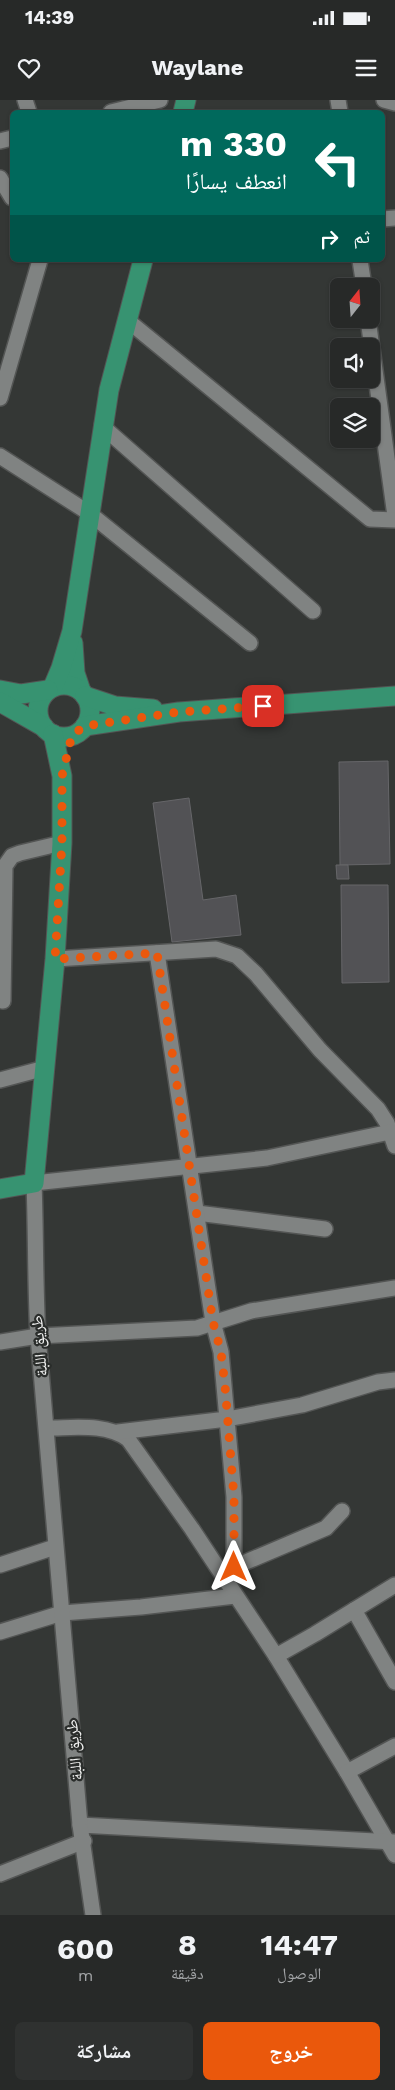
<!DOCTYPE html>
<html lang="ar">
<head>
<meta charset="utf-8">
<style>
  :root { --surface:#272928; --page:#2f3130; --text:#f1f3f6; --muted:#a4a6a8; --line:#434545; --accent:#ea580c }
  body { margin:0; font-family:"Work Sans","Noto Naskh Arabic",sans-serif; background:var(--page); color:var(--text); direction:rtl; height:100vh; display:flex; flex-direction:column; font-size:19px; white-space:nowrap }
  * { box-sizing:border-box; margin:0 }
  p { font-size:16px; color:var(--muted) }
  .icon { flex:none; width:28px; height:28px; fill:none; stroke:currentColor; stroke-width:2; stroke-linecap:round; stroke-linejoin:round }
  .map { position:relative; height:1815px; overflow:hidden; direction:ltr }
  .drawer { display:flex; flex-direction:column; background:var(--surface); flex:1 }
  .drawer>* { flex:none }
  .banner { position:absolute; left:10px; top:10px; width:375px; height:152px; border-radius:8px; box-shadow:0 1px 4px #0004,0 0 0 1px var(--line); direction:rtl; background:#00695c; color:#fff; overflow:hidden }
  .needle { width:32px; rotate:17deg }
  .tools { position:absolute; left:330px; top:178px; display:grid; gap:10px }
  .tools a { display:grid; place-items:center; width:50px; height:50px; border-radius:8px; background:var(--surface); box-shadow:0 1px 4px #0004,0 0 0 1px var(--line); font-size:25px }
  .pin { position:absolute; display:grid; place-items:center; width:42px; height:42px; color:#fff; margin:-21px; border-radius:10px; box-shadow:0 2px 8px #0006 }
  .me { position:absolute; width:55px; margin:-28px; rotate:0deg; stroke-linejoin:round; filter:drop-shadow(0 0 4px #0008) }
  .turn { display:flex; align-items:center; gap:18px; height:105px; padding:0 15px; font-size:22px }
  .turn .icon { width:65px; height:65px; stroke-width:2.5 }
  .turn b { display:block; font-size:35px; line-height:42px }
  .then { display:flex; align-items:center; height:48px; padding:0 15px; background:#0003; gap:10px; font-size:19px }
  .eta { display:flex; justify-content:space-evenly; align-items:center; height:85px; text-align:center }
  .eta b { font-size:30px; font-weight:700; line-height:35px }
  .cta { display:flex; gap:10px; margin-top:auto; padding:10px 15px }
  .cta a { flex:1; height:58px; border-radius:8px; background:var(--accent); color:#fff; font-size:20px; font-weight:700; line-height:58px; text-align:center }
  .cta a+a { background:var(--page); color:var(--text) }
  .status { display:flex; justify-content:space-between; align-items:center; height:35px; padding:0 25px; background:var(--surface); direction:ltr }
  .status svg { height:14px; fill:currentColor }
  header { display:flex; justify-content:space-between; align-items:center; height:65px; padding:0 15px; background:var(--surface); font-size:22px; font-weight:700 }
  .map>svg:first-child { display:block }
  .building { fill:#525255; stroke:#666669 }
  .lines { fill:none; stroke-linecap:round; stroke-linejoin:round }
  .minor-casing { stroke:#535554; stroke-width:18 }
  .major-casing { stroke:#535554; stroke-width:21 }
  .minor { stroke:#808382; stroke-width:15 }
  .major { stroke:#379371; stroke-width:19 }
  .route { stroke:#ea580c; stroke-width:9; stroke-dasharray:0 16.2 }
  .labels { text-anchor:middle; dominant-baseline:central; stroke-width:4.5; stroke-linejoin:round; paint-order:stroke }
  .street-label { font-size:16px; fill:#f0f1f0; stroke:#2a2d2b }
</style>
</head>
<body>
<div class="status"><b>14:39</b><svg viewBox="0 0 49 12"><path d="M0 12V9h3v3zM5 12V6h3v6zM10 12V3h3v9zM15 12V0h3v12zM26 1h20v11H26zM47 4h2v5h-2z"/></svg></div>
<header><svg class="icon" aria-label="menu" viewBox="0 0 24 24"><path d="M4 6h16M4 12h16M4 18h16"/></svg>Waylane<svg class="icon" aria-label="heart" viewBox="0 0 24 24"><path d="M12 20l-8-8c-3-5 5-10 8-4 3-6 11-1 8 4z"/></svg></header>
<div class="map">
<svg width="395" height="1815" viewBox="0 0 395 1815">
  <rect width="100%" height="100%" fill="#343735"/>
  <g class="building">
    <path d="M388 661 390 764 340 765 339 662Z"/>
    <path d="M189 698 203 800 236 795 241 835 172 842 153 703Z"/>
    <path d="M336 765H348L349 779H337Z"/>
    <path d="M341 785H388L389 882 342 883Z"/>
  </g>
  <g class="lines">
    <defs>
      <g id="minor">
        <path d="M25 0 29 12"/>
        <path d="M338 0 340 12"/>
        <path d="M384 0 395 3"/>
        <path d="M111 12 160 0"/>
        <path d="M0 41 12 38"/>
        <path d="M0 78 12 98"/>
        <path d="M382 119 395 118"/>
        <path d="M360 160 364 186"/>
        <path d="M368 219 395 416"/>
        <path d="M127 220 370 419 395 420"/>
        <path d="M0 298 40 160"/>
        <path d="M102 326 313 511"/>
        <path d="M0 356 89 413 250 543"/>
        <path d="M55 859 216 849 237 856 256 874 320 950 378 1009 387 1023 395 1046"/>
        <path d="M3 901 5 766 12 756 20 753 62 743"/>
        <path d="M0 980 45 968"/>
        <path d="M197 1113 325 1129"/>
        <path d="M0 1242 38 1236 197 1228 251 1211 395 1188"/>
        <path d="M47 1328C74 1328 105 1323 128 1339L192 1429 276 1556 347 1672 395 1755"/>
        <path d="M118 1332 227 1319 221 1252 213 1222 157 853"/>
        <path d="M0 1465 55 1447"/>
        <path d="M234 1467V1397L227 1319 302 1305 378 1282 395 1280"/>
        <path d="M227 1470 326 1428 342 1411"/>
        <path d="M354 1510 395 1582"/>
        <path d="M0 1532 62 1513 141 1507 235 1496"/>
        <path d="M276 1556 315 1534 395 1485"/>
        <path d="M347 1672 395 1646"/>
        <path d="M80 1725 394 1742"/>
        <path d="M0 1774 84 1741"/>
        <path d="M93 1815 80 1725 38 1236C35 1185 36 1134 34 1083L267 1058 390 1032"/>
      </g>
      <g id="major">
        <path d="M183 12 186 0"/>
        <path d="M73 543 75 573 81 591"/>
        <circle cx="64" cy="611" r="26"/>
        <path d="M53 587 61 568 72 531 109 290 143 160"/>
        <path d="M0 590 21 594 48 590"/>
        <path d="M85 596 115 606 153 609"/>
        <path d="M0 602 44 627"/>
        <path d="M85 626 179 612 395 596"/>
        <path d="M0 1089 34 1083 55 859 62 743V676L53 634"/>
      </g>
    </defs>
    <use href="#minor" class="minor-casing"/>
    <use href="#major" class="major-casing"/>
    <use href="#minor" class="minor"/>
    <use href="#major" class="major"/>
  </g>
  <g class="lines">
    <path class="route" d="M234 1467V1397L225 1286 221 1252 213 1222 157 853 55 859 62 743V676L72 635 85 626 179 612 263 606"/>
  </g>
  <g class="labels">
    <g class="street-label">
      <text transform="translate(39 1246) rotate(-95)">طريق اللبة</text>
      <text transform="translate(74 1650) rotate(-95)">طريق اللبة</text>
    </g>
  </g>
</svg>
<div class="tools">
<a><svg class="needle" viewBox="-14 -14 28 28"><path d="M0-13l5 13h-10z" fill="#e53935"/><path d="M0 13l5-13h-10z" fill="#a4a6a8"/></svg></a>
<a><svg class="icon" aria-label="sound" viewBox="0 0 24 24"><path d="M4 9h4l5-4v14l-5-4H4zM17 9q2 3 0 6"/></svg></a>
<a><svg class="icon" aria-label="layers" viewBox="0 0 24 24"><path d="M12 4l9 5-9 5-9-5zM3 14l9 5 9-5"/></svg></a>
</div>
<div class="pin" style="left:263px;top:606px;background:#d93025"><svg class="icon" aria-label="arrive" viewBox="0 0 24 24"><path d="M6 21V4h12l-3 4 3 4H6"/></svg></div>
<svg class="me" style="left:234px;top:1467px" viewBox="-20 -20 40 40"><path d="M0-17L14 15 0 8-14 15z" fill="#ea580c" stroke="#fff" stroke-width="4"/></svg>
<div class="banner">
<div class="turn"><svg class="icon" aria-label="left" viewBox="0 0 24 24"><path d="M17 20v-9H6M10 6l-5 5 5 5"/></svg><div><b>330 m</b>انعطف يسارًا</div></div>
<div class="then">ثم<svg class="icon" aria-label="right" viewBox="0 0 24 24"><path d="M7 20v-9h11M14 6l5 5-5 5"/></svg></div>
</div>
</div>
<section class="drawer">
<div class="eta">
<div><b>14:47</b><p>الوصول</p></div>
<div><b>8</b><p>دقيقة</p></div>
<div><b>600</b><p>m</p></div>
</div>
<div class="cta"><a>خروج</a><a>مشاركة</a></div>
</section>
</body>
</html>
